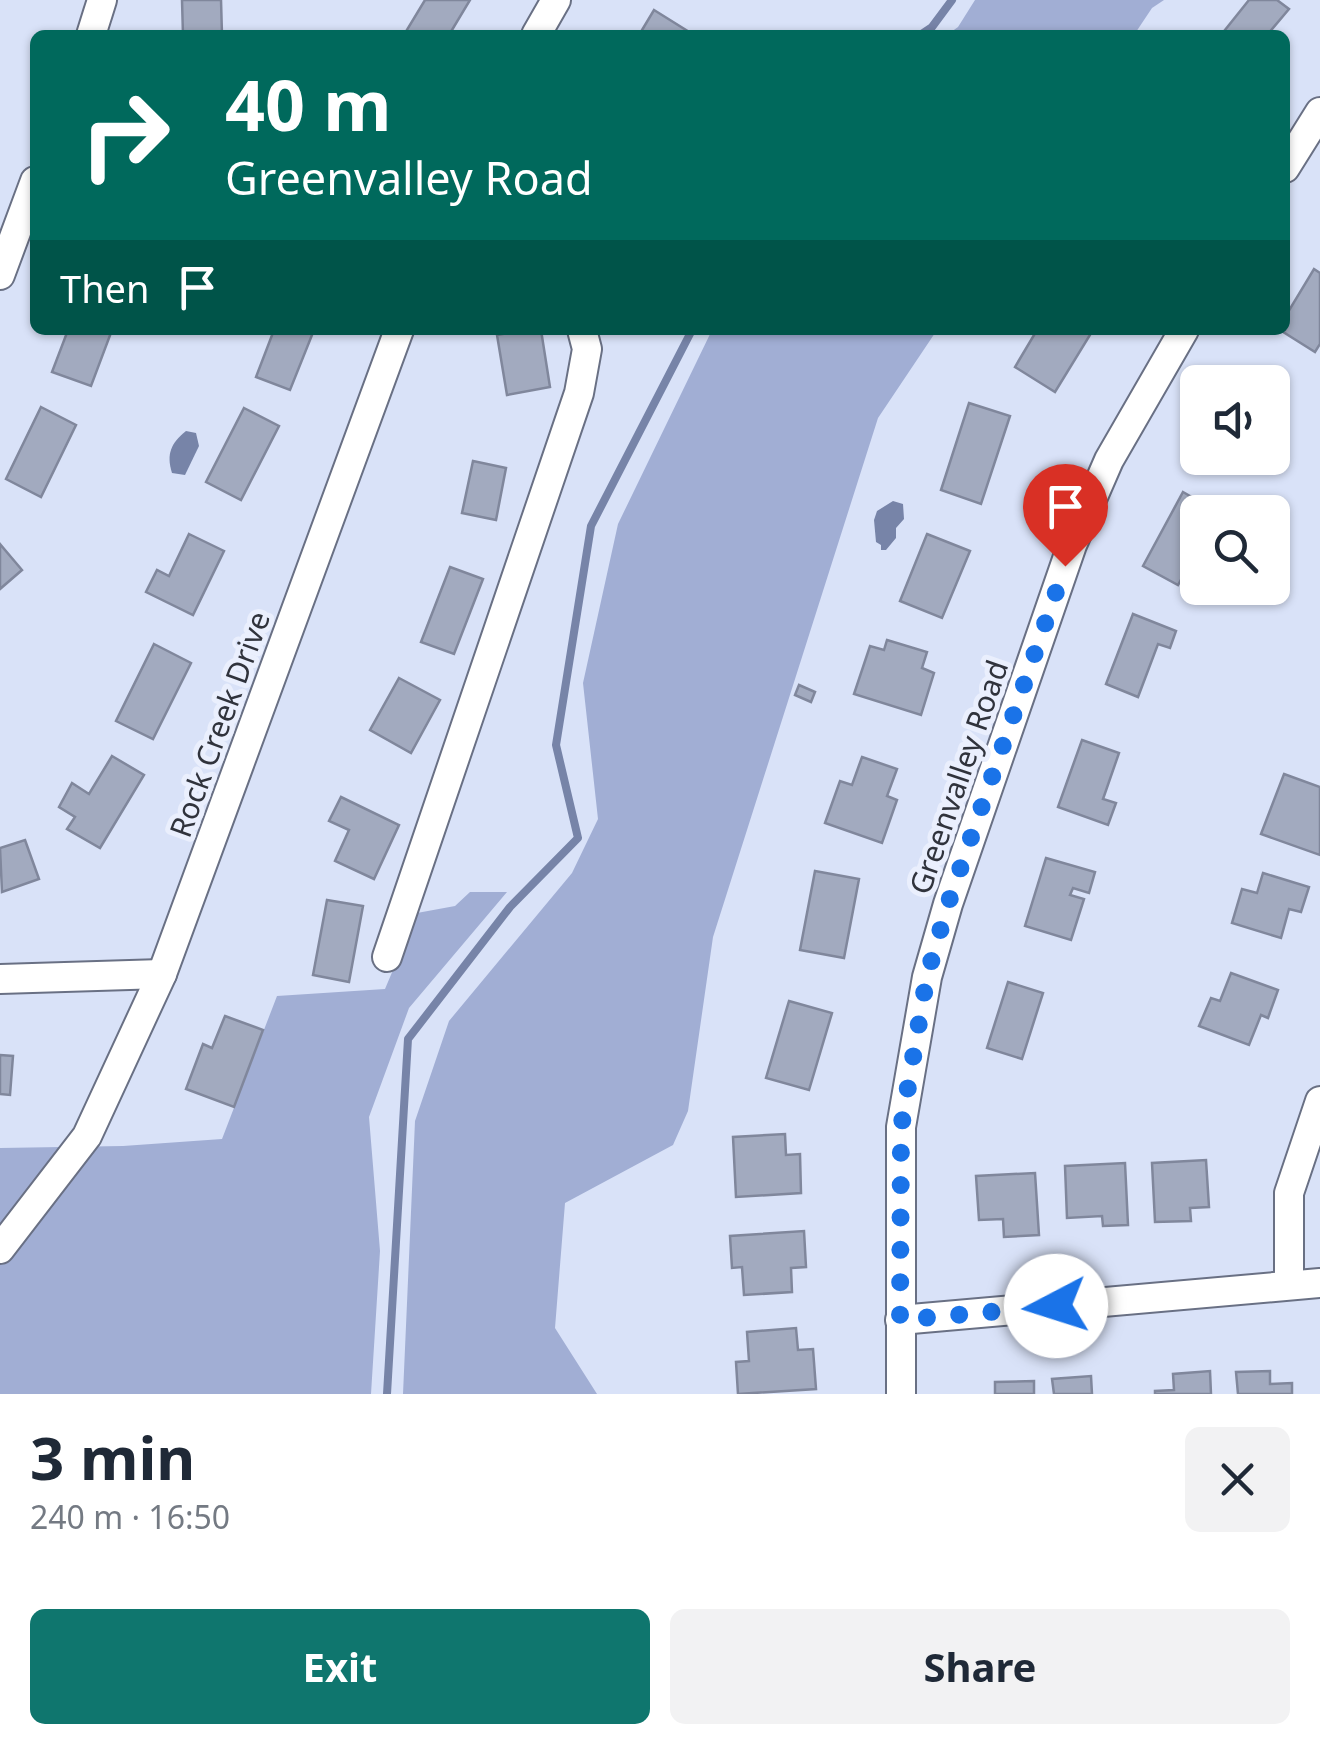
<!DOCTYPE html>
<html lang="en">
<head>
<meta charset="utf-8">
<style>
  :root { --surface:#fff; --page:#f2f2f3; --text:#1f2937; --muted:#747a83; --accent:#0f766e }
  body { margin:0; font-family:"Noto Sans",sans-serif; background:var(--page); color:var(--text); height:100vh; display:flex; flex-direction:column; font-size:38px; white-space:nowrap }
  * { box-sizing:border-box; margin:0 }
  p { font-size:32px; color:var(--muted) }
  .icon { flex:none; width:55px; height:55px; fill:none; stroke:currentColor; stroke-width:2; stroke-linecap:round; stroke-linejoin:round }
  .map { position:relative; height:1394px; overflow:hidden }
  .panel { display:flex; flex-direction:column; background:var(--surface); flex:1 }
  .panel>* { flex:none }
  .banner { position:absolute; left:30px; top:30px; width:1260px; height:305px; border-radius:15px; box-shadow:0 2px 8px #0004; background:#00695c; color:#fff; overflow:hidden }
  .controls { position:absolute; left:1180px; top:365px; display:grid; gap:20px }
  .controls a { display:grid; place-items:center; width:110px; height:110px; border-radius:15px; background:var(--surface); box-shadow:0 2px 8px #0004; font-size:50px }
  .pin { position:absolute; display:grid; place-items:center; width:85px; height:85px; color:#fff; margin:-102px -42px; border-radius:50% 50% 50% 0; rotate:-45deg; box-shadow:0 0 10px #0007 }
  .pin .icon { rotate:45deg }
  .me { position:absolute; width:110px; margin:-55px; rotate:265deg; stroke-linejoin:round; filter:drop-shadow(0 0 8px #0008) }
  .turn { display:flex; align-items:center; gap:35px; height:210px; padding:0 30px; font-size:45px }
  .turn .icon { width:130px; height:130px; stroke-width:2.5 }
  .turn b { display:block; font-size:70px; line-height:85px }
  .then { display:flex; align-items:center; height:95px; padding:0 30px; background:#0003; gap:20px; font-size:38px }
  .round { display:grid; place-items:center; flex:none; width:105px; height:105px; border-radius:15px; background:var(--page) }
  .headline { display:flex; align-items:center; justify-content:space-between; height:170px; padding:0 30px }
  h1 { font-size:60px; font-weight:700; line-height:75px }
  .action { display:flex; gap:20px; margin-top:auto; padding:20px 30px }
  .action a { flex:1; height:115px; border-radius:15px; background:var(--accent); color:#fff; font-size:40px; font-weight:700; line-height:115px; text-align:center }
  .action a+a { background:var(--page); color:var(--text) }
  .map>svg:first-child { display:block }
  .forest { fill:#a1aed4 }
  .water { fill:#7784a8 }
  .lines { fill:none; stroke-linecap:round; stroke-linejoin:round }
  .stream { stroke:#7784a8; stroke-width:8 }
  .building { fill:#a2aabf; stroke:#80879c; stroke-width:2.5 }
  .minor-casing { stroke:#697084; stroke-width:32 }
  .minor { stroke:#fff; stroke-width:28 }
  .route { stroke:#1a73e8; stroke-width:18; stroke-dasharray:0 32.4 }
  .labels { text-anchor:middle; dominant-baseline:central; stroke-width:10; stroke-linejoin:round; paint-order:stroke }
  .street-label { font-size:30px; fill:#30333c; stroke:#eaeffd }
</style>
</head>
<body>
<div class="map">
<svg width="1320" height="1394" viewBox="0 0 1320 1394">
  <rect width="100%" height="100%" fill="#d9e2f8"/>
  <g class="forest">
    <path d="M975 0H1164L1152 8 1134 35H947L958 27Z"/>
    <path d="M712 330H937L878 418 713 937 688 1111 673 1145 565 1203 555 1328 597 1394H403L415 1121 449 1021 572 873 598 819 583 683 618 524Z"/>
    <path d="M470 892H507L409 1008 369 1117 380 1251 371 1394H0V1148L123 1146 222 1139 277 996 385 989 417 913 455 906Z"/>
  </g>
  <g class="water">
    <path d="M186 431 196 433 199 446 185 475 172 473C166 454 171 443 186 431Z"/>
    <path d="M893 501 903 504 904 519 896 528V538L886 550H881V545L876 542 874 520 877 511Z"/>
  </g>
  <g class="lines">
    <g class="stream">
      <path d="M920 35 932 27 952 0"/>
      <path d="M387 1394 408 1039 510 907 578 838 556 745 591 526 692 330"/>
    </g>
  </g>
  <g class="building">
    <path d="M182 0H221L222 35H183Z"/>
    <path d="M425 0H470L449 35H408L405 33Z"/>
    <path d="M1249 0H1277L1289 9 1267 35H1221Z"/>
    <path d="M654 10 694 35H639Z"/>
    <path d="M1314 269 1320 273V344L1315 352 1280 330H1285V317Z"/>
    <path d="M68 330H112L91 386 52 372Z"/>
    <path d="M274 330H314L290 390 256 377Z"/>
    <path d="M527 330H541L550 387 507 395 497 335Z"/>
    <path d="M1037 330H1093L1055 392 1015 367Z"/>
    <path d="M1272 388 1286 396 1272 420Z"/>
    <path d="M969 403 1010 416 981 504 941 490Z"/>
    <path d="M41 407 76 425 41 497 6 479Z"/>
    <path d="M244 408 279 426 241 500 206 482Z"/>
    <path d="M1217 458H1250L1242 472Z"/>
    <path d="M473 461 506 468 496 520 462 513Z"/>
    <path d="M1183 492 1218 512H1198V549L1178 585 1143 566Z"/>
    <path d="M189 534 224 551 193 615 146 592 157 570 169 576Z"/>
    <path d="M927 534 970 551 942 618 900 601Z"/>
    <path d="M0 544 22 570 0 589Z"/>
    <path d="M450 567 483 579 454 654 421 642Z"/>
    <path d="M1133 614 1176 631 1170 648 1158 644 1138 697 1106 684Z"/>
    <path d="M887 640 927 652 922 668 934 673 921 715 854 694 870 646 884 650Z"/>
    <path d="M154 644 191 663 153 739 116 721Z"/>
    <path d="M399 678 440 700 411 753 370 730Z"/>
    <path d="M799 685 815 692 811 702 795 695Z"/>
    <path d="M1082 740 1119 753 1103 799 1116 803 1108 825 1058 807Z"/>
    <path d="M112 756 144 775 100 848 67 829 75 817 59 807 72 783 89 794Z"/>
    <path d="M862 757 897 769 887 796 897 800 882 843 825 823 840 781 852 785Z"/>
    <path d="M1284 774 1320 787V855L1261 834Z"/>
    <path d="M341 797 399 825 374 879 335 861 349 830 329 821Z"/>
    <path d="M25 840 39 879 2 892 0 848Z"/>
    <path d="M1046 858 1095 872 1089 893 1073 888 1070 895 1084 899 1071 940 1025 926Z"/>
    <path d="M815 871 859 879 844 958 800 950Z"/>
    <path d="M1263 873 1309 887 1301 912 1289 909 1281 938 1232 923 1242 889 1257 893Z"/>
    <path d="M327 900 363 906 349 982 313 975Z"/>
    <path d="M1231 973 1278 990 1268 1018 1261 1015 1249 1045 1199 1026 1211 998 1220 1001Z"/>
    <path d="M1008 982 1043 993 1022 1059 987 1048Z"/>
    <path d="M789 1001 832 1013 809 1090 766 1078Z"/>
    <path d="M225 1016 263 1030 234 1107 186 1089 203 1044 212 1048Z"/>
    <path d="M0 1055 13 1056 10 1095 0 1094Z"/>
    <path d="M785 1134 786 1155 800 1154 801 1193 736 1197 733 1137Z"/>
    <path d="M1206 1160 1209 1207 1190 1208 1191 1221 1155 1222 1152 1163Z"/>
    <path d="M1125 1163 1128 1225 1103 1226 1102 1216 1067 1218 1065 1166Z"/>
    <path d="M1035 1173 1039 1235 1004 1237 1003 1219 979 1220 976 1176Z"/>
    <path d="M804 1231 806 1267 791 1268 792 1292 744 1295 742 1267 732 1268 730 1236Z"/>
    <path d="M796 1328 798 1350 813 1349 816 1389 738 1394 736 1362 749 1361 747 1332Z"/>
    <path d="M1210 1371 1211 1394H1155V1391L1174 1390 1173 1374Z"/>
    <path d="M1270 1371V1384L1292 1383V1394H1238L1236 1372Z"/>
    <path d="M1091 1376 1092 1394H1054L1052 1379Z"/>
    <path d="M1034 1381V1394H995V1382Z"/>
  </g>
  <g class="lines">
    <defs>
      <g id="minor">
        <path d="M91 35 102 0"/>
        <path d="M536 35 556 0"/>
        <path d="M1285 168 1320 112"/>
        <path d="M0 275 35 181"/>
        <path d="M387 957 579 393 587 349 582 330"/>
        <path d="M0 979 162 974"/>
        <path d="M0 1249 87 1136 162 974 399 330"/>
        <path d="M1289 1284V1193L1320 1101"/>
        <path d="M900 1320 1320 1283"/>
        <path d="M901 1394V1127L927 977 948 904 1072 545 1109 460 1184 330"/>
      </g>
    </defs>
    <use href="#minor" class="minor-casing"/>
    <use href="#minor" class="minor"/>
  </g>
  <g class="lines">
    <path class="route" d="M1056 1306 900 1320 901 1128 927 976 948 904 1065 566"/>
  </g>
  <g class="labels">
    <g class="street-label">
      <text transform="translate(219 724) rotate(-70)">Rock Creek Drive</text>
      <text transform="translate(958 777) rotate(-71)">Greenvalley Road</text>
    </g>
  </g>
</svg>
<div class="controls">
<a><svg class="icon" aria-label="sound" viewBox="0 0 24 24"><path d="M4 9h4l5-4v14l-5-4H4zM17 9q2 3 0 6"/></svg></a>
<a><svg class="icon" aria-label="search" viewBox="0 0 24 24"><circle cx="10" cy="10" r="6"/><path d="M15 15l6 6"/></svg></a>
</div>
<div class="pin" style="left:1065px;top:566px;background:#d93025"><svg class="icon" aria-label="arrive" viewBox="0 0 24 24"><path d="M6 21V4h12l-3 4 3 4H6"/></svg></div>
<svg class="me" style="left:1056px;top:1306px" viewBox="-20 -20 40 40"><circle r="19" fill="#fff"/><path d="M0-13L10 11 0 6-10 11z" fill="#1a73e8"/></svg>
<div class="banner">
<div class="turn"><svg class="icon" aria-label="right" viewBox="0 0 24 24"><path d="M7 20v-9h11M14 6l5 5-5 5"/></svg><div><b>40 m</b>Greenvalley Road</div></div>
<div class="then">Then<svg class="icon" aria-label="arrive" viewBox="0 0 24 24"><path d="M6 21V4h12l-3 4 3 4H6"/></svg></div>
</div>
</div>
<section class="panel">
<div class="headline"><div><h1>3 min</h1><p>240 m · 16:50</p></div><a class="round"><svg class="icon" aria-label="close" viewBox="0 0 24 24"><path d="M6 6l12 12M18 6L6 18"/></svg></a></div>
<div class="action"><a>Exit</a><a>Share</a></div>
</section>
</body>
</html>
